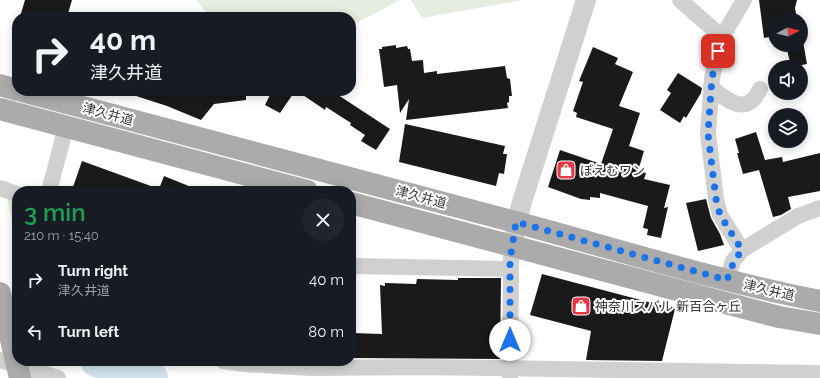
<!DOCTYPE html>
<html lang="en">
<head>
<meta charset="utf-8">
<style>
  :root { --surface:#171b24; --page:#20242c; --text:#f1f3f6; --muted:#9ea1a6 }
  body { margin:0; font-family:Raleway,"Noto Sans JP",sans-serif; background:var(--page); color:var(--text); height:100vh; display:flex; flex-direction:column; font-size:15px; white-space:nowrap }
  * { box-sizing:border-box; margin:0 }
  p { font-size:13px; color:var(--muted) }
  .icon { flex:none; width:22px; height:22px; fill:none; stroke:currentColor; stroke-width:2; stroke-linecap:round; stroke-linejoin:round }
  .map { position:relative; flex:1; overflow:hidden }
  .side { position:absolute; left:12px; top:186px; width:344px; height:180px; display:flex; flex-direction:column; background:var(--surface); border-radius:16px; box-shadow:0 2px 10px #0003 }
  .side>* { flex:none }
  .banner { position:absolute; left:12px; top:12px; width:344px; height:84px; border-radius:16px; box-shadow:0 2px 10px #0003; background:#171b24; color:var(--text); overflow:hidden }
  .needle { width:26px; rotate:83deg }
  .fabs { position:absolute; left:768px; top:12px; display:grid; gap:8px }
  .fabs a { display:grid; place-items:center; width:40px; height:40px; border-radius:50%; background:var(--surface); box-shadow:0 2px 10px #0003; font-size:20px }
  .pin { position:absolute; display:grid; place-items:center; width:34px; height:34px; color:#fff; margin:-17px; border-radius:8px; box-shadow:0 2px 6px #0006 }
  .me { position:absolute; width:44px; margin:-22px; rotate:0deg; stroke-linejoin:round; filter:drop-shadow(0 0 3px #0008) }
  .turn { display:flex; align-items:center; gap:14px; height:84px; padding:0 12px; font-size:18px }
  .turn .icon { width:52px; height:52px; stroke-width:2.5 }
  .turn b { display:block; font-size:28px; line-height:34px }
  .round { display:grid; place-items:center; flex:none; width:42px; height:42px; border-radius:21px; background:var(--page) }
  .overview { display:flex; align-items:center; justify-content:space-between; height:68px; padding:0 12px }
  h1 { font-size:24px; font-weight:600; line-height:30px; color:#1e9e55 }
  ul { padding:0; list-style:none }
  li { display:flex; align-items:center; gap:12px; height:52px; padding:0 12px }
  li div { flex:1 }
  li b { display:block; font-size:15px }
  li em { font-style:normal }
  .map>svg:first-child { display:block }
  .green { fill:#e6ecdf }
  .lines { fill:none; stroke-linecap:round; stroke-linejoin:round }
  .river { stroke:#cfe2ee; stroke-width:32 }
  .building { fill:#1a1a1a }
  .minor { stroke:#d0d0d0; stroke-width:16 }
  .tertiary { stroke:#d0d0d0; stroke-width:20 }
  .primary { stroke:#ababab; stroke-width:22 }
  .primary-bridge { stroke:#ababab; stroke-width:22 }
  .route { stroke:#1a73e8; stroke-width:7; stroke-dasharray:0 12.6 }
  .labels { text-anchor:middle; dominant-baseline:central; stroke-width:4; stroke-linejoin:round; paint-order:stroke }
  .street-label { font-size:13px; fill:#333; stroke:#fff }
  .poi-label { font-size:13px; fill:#333; stroke:#fff; text-anchor:start }
</style>
</head>
<body>
<div class="map">
<svg width="820" height="378" viewBox="0 0 820 378">
  <rect width="100%" height="100%" fill="#fff"/>
  <g class="green">
    <path d="M196 0H400L351 26V17H210Z"/>
    <path d="M411 0H523L422 18Z"/>
    <path d="M7 198 17 203V244Z"/>
  </g>
  <g class="lines">
    <path class="river" d="M96 361 152 378"/>
  </g>
  <g class="building">
    <path d="M25 0H72L67 17H20Z"/>
    <path d="M759 0H797L795 8 797 19H775V36L764 38Z"/>
    <path d="M803 41 807 64 791 67 786 45H801V42Z"/>
    <path d="M396 45V48L407 46 408 49H410L412 61 423 60 424 73 437 71V74L505 66 507 78 510 79 512 96H509V102L507 103 508 108 406 120 409 99 400 113 397 85 384 87 379 49H382V47Z"/>
    <path d="M593 47 618 58 615 64 633 72 619 106 640 113 629 146 644 151 638 171 646 173 644 179 670 185 664 208 668 207 661 238 647 235 648 229 643 228 648 206 600 193V198L590 197V200L581 199 548 187 560 150 601 164 613 129 576 117 577 113 573 111 583 82 579 81Z"/>
    <path d="M678 73 702 88 701 93 686 118 684 116 680 123 660 110 671 93 667 90Z"/>
    <path d="M130 91H246V100L214 104 201 120 167 106 130 94Z"/>
    <path d="M272 91H295L280 113 265 105Z"/>
    <path d="M297 91H332L390 129 376 150 361 141 365 135 350 125 351 123 326 107 325 110Z"/>
    <path d="M405 124 505 146 503 154H507L504 174 499 173 496 186 399 162Z"/>
    <path d="M756 132 765 160 782 157 783 162 820 153V191L788 197 791 209 781 215 773 217 759 170 743 174 737 153H739L735 139Z"/>
    <path d="M82 161 159 189 164 176 201 191H83L73 187Z"/>
    <path d="M706 199 711 218 720 234 724 245 698 251 686 203Z"/>
    <path d="M542 274 675 309 662 361 586 360 591 331 530 315Z"/>
    <path d="M458 278H501L500 359 351 358V333L382 334 380 285 385 286V283L416 284 417 279 458 280Z"/>
  </g>
  <g class="lines">
    <g class="minor">
      <path d="M680 0 722 37"/>
      <path d="M711 87C727 101 747 117 760 89"/>
      <path d="M0 188 17 194"/>
      <path d="M49 191 66 127"/>
      <path d="M742 250 798 216 820 208"/>
      <path d="M351 266 510 269"/>
      <path d="M727 280 733 261 742 250 720 215 716 199 708 134 712 78 722 37 744 0"/>
      <path d="M0 360 58 378"/>
      <path d="M223 361 245 364 312 368 418 367 820 373"/>
      <path d="M510 378 511 258"/>
    </g>
    <path class="tertiary" d="M512 246 521 205 586 0"/>
    <g class="primary">
      <path d="M0 85 17 90"/>
      <path d="M22 91C186 135 351 178 515 222 616 249 717 281 820 301"/>
      <path d="M0 109 307 191"/>
      <path d="M351 203 722 302 779 317 820 324"/>
    </g>
    <path class="primary-bridge" d="M0 293 20 378"/>
  </g>
  <g class="lines">
    <path class="route" d="M510 340V260L516 222 727 280 734 261 742 250 720 215 716 199 708 134 712 78 718 51"/>
  </g>
  <defs>
    <symbol id="shop-square" viewBox="-11 -11 22 22"><rect x="-9" y="-9" width="18" height="18" rx="4" fill="#e63946" stroke="#fff"/><path d="M-5-2.5h2.3a2.7 3.5 0 0 1 5.4 0H5L5.5 6h-11ZM-1.5-2.5h3a1.5 2.3 0 0 0-3 0Z" fill="#fff"/></symbol>
  </defs>
  <g fill-rule="evenodd">
    <use href="#shop-square" x="555" y="159" width="22" height="22"/>
    <use href="#shop-square" x="570" y="295" width="22" height="22"/>
  </g>
  <g class="labels">
    <g class="street-label">
      <text transform="translate(108 114) rotate(15)">津久井道</text>
      <text transform="translate(421 197) rotate(15)">津久井道</text>
      <text transform="translate(769 290) rotate(13)">津久井道</text>
    </g>
    <g class="poi-label">
      <text x="580" y="170">ぽえむワン</text>
      <text x="595" y="306">神奈川スバル 新百合ヶ丘</text>
    </g>
  </g>
</svg>
<div class="fabs">
<a><svg class="needle" viewBox="-14 -14 28 28"><path d="M0-13l5 13h-10z" fill="#e53935"/><path d="M0 13l5-13h-10z" fill="#9ea1a6"/></svg></a>
<a><svg class="icon" aria-label="sound" viewBox="0 0 24 24"><path d="M4 9h4l5-4v14l-5-4H4zM17 9q2 3 0 6"/></svg></a>
<a><svg class="icon" aria-label="layers" viewBox="0 0 24 24"><path d="M12 4l9 5-9 5-9-5zM3 14l9 5 9-5"/></svg></a>
</div>
<div class="pin" style="left:718px;top:51px;background:#d93025"><svg class="icon" aria-label="arrive" viewBox="0 0 24 24"><path d="M6 21V4h12l-3 4 3 4H6"/></svg></div>
<svg class="me" style="left:510px;top:340px" viewBox="-20 -20 40 40"><circle r="19" fill="#fff"/><path d="M0-13L10 11 0 6-10 11z" fill="#1a73e8"/></svg>
<div class="banner">
<div class="turn"><svg class="icon" aria-label="right" viewBox="0 0 24 24"><path d="M7 20v-9h11M14 6l5 5-5 5"/></svg><div><b>40 m</b>津久井道</div></div>
</div>
<section class="side">
<div class="overview"><div><h1>3 min</h1><p>210 m · 15:40</p></div><a class="round"><svg class="icon" aria-label="close" viewBox="0 0 24 24"><path d="M6 6l12 12M18 6L6 18"/></svg></a></div>
<ul>
<li><svg class="icon" aria-label="right" viewBox="0 0 24 24"><path d="M7 20v-9h11M14 6l5 5-5 5"/></svg><div><b>Turn right</b><p>津久井道</p></div><em>40 m</em></li>
<li><svg class="icon" aria-label="left" viewBox="0 0 24 24"><path d="M17 20v-9H6M10 6l-5 5 5 5"/></svg><div><b>Turn left</b></div><em>80 m</em></li>
</ul>
</section>
</div>
</body>
</html>
